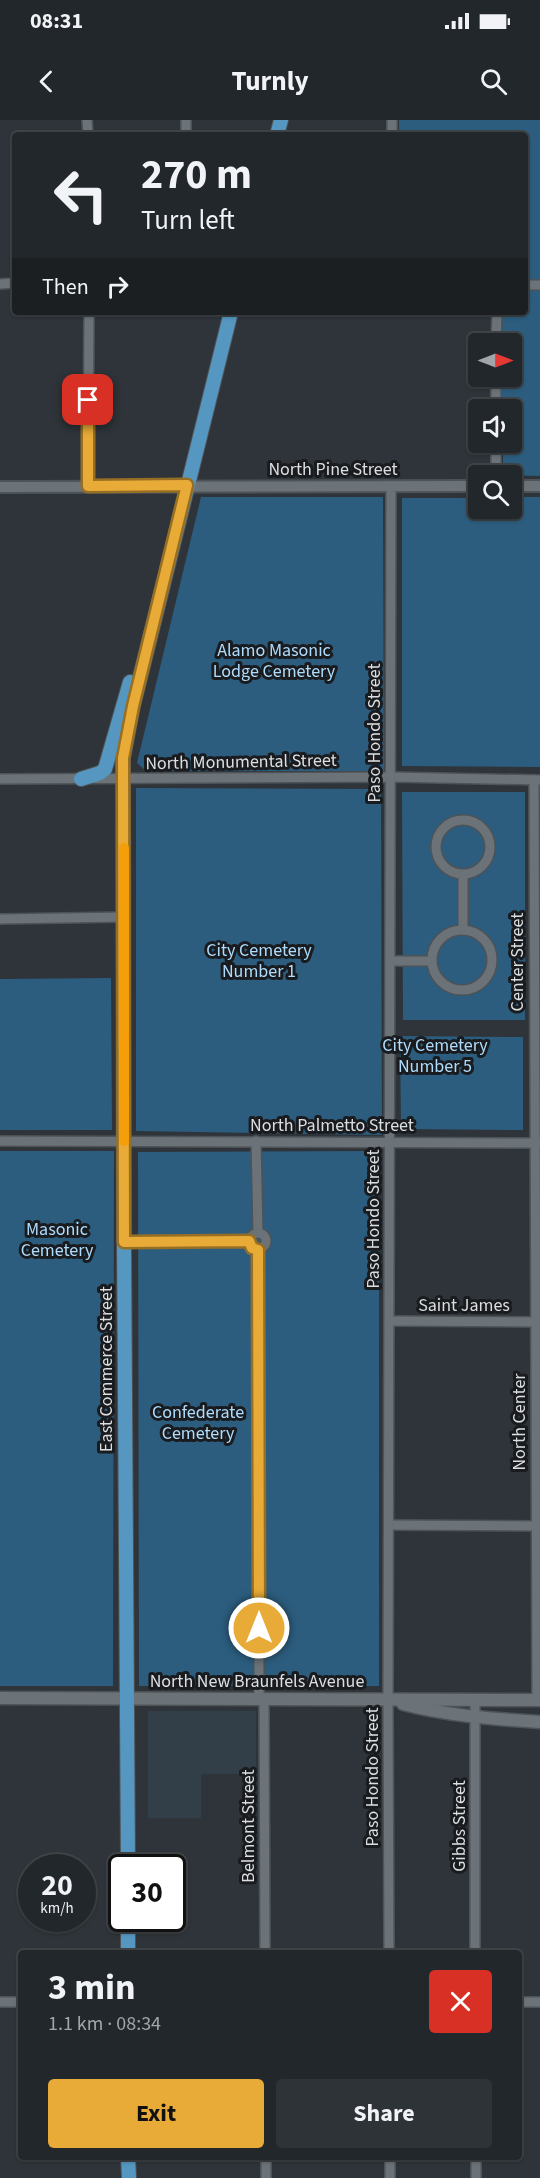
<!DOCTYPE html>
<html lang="en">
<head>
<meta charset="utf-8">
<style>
  :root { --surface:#22272b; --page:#2e3337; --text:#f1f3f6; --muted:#a2a5a9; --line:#3f4447; --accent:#e8ab37 }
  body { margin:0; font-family:"Source Sans 3",sans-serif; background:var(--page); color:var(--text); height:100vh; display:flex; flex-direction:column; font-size:22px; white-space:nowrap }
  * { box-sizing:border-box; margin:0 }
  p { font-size:20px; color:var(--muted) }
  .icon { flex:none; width:33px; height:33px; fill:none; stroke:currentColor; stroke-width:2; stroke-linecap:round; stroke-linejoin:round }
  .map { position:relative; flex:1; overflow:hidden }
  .sheet { position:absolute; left:18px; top:1830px; width:504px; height:210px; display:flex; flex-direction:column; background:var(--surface); border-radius:6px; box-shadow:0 2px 4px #0004,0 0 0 2px var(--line) }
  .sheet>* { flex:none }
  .guide { position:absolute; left:12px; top:12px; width:516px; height:183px; border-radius:6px; box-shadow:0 2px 4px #0004,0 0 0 2px var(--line); background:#22272b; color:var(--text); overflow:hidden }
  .needle { width:39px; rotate:90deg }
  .controls { position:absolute; left:468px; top:213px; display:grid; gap:12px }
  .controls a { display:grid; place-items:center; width:54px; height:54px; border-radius:6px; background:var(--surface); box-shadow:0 2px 4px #0004,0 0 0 2px var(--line); font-size:30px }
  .speed { position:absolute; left:18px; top:1734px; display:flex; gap:12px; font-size:30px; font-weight:700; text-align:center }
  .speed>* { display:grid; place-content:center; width:78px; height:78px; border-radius:50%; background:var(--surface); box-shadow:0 2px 4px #0004,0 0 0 2px var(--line); line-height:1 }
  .speed small { font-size:15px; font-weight:400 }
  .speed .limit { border:3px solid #111; border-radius:9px; background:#fff; color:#111 }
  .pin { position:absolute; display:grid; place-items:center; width:51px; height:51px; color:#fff; margin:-26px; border-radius:12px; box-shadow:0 3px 9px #0006 }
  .me { position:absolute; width:66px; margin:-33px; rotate:0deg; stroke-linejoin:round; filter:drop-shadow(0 0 4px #0008) }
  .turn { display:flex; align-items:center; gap:21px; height:126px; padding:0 30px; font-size:27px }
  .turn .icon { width:78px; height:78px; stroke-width:2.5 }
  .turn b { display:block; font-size:42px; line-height:51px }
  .then { display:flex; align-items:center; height:57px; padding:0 30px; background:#0003; gap:12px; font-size:22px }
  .round { display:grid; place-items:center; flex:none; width:63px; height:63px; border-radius:6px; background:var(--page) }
  .headline { display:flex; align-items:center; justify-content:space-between; height:102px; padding:0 30px }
  h1 { font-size:36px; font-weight:700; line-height:45px }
  .primary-button { display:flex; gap:12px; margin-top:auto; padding:12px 30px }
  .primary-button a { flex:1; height:69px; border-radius:6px; background:var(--accent); color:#111; font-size:24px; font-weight:700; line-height:69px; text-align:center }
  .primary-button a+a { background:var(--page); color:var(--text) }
  .status { display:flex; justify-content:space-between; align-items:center; height:42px; padding:0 30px; background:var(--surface); direction:ltr }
  .status svg { height:16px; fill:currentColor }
  header { display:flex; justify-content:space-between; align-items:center; height:78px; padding:0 30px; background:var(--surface); font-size:27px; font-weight:700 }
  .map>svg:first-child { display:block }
  .built { fill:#333f48 }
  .green { fill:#2c5d7e }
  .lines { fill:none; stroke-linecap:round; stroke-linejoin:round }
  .minor-casing { stroke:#4d5356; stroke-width:12 }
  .tertiary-casing { stroke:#4d5356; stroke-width:14 }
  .secondary-casing { stroke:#4d5356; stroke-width:15 }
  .primary-casing { stroke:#4d5356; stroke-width:16 }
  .minor { stroke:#6b7278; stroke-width:9 }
  .tertiary { stroke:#6b7278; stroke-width:10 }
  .secondary { stroke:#6b7278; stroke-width:12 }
  .primary { stroke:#5697c1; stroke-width:14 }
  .route-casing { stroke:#976f24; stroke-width:15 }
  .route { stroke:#e8ab37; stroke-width:10 }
  .slow { stroke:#f59e0b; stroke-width:10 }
  .labels { text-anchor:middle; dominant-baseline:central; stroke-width:6; stroke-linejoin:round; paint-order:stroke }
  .street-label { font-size:18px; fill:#dbdfe2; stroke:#191b1e }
  .park-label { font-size:18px; fill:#aedcfd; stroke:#191b1e }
</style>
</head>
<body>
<div class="status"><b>08:31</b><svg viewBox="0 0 49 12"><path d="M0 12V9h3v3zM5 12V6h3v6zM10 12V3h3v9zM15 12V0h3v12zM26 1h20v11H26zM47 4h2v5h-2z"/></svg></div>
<header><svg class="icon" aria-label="back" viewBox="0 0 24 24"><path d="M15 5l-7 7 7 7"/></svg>Turnly<svg class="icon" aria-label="search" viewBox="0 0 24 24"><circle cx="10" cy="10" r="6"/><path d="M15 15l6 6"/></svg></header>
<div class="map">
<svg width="540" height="2058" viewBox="0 0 540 2058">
  <rect width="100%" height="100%" fill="#2e3439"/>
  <path class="built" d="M148 1591H256V1654H201V1698H148Z"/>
  <g class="green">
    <path d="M399 0H540V356L503 355V323L512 322V290L502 289V257L512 256V224L501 223V192H525V15H399Z"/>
    <path d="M201 377H383L384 651H146L137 643Z"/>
    <path d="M512 377H540V647L402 646V378H478V388H512Z"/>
    <path d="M136 668 381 669 382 1015 136 1011Z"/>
    <path d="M402 672H525V900H403Z"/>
    <path d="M111 858 112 1010H0V859Z"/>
    <path d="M400 916 523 917V1010L401 1009Z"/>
    <path d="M0 1031H114L113 1566H0Z"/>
    <path d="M379 1031V1566H139L138 1032Z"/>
  </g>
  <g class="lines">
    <defs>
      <g id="minor">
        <path d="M87 0 88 15"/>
        <path d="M186 15V0"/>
        <path d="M392 15V0"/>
        <path d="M0 164 15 163"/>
        <path d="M525 165H540"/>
        <path d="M496 224 497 192"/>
        <path d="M496 290V256"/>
        <path d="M496 356V322"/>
        <path d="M88 366 89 192"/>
        <path d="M0 659 391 657 540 660"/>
        <path d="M534 660 537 1580"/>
        <circle cx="463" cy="727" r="27"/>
        <path d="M463 755V810"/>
        <path d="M0 799 124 797"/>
        <circle cx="462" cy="840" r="30"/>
        <path d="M390 841H432"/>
        <path d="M0 1021 540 1023"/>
        <path d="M256 1021 258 1113"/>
        <circle cx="258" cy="1121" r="8"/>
        <path d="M124 1121H249"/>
        <path d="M258 1130 259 1579"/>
        <path d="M389 1201 539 1202"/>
        <path d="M389 1405 540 1406"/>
        <path d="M264 1579 265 1833"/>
        <path d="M475 1579V1833"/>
        <path d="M389 1833 388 1584 391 366"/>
        <path d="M0 1882H21"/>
        <path d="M519 1882H540"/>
        <path d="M266 2037V2058"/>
        <path d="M390 2037V2058"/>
        <path d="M476 2037V2058"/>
      </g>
      <g id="tertiary">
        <path d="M512 366H540"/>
        <path d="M0 367 478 366"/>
      </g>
      <g id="secondary">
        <path d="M0 1578 540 1580"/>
        <path d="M403 1584C449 1596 494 1599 540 1602"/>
      </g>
      <g id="primary">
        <path d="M277 15 281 0"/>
        <path d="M81 659 100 653 105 649 130 562"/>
        <path d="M128 1748 124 1121 123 638 133 586 231 192"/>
        <path d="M128 1833V1798"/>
        <path d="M128 2037 129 2058"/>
      </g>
    </defs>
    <use href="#minor" class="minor-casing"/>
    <use href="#tertiary" class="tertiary-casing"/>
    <use href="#secondary" class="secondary-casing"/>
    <use href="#primary" class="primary-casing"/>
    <use href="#minor" class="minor"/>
    <use href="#tertiary" class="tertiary"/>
    <use href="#secondary" class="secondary"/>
    <use href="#primary" class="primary"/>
  </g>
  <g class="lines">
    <defs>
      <path id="route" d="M88 280V366L187 365 133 586 123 638 124 1122 249 1121 252 1128 258 1130 259 1508"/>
    </defs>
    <use href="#route" class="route-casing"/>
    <use href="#route" class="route"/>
    <path class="slow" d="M124 728V1021"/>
  </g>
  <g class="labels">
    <g class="street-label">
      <text x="333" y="349">North Pine Street</text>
      <text transform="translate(374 613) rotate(-90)">Paso Hondo Street</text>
      <text transform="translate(241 642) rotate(-1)">North Monumental Street</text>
      <text transform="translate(517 842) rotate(-90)">Center Street</text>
      <text x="332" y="1005">North Palmetto Street</text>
      <text transform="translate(373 1099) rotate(-90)">Paso Hondo Street</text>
      <text x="464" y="1185">Saint James</text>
      <text transform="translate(106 1249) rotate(-90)">East Commerce Street</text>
      <text transform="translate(519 1302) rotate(-90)">North Center</text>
      <text x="257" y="1561">North New Braunfels Avenue</text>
      <text transform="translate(372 1657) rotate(-90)">Paso Hondo Street</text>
      <text transform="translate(248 1706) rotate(-90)">Belmont Street</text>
      <text transform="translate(459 1706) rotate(-90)">Gibbs Street</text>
    </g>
    <g class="park-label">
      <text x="274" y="530">Alamo Masonic<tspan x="274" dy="21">Lodge Cemetery</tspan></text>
      <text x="259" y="830">City Cemetery<tspan x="259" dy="21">Number 1</tspan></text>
      <text x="435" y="925">City Cemetery<tspan x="435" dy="21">Number 5</tspan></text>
      <text x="57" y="1109">Masonic<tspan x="57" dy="21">Cemetery</tspan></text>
      <text x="198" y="1292">Confederate<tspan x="198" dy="21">Cemetery</tspan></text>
    </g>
  </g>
</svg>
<div class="controls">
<a><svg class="needle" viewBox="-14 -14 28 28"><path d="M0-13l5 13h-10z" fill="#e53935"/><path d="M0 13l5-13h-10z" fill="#a2a5a9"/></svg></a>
<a><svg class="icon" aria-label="sound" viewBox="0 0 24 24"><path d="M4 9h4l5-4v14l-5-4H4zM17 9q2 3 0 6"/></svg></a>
<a><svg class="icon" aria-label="search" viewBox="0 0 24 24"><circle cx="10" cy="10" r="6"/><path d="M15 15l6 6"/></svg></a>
</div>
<div class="speed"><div>20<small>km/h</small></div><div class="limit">30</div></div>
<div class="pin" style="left:88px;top:280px;background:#d93025"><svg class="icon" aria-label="arrive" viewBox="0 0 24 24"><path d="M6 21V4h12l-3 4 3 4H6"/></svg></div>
<svg class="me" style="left:259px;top:1508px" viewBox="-20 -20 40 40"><circle r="17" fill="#e8ab37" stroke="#fff" stroke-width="3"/><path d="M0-11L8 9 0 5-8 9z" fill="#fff"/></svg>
<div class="guide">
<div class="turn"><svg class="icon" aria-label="left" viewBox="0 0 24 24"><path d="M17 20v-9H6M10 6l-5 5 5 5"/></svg><div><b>270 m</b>Turn left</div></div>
<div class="then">Then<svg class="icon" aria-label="right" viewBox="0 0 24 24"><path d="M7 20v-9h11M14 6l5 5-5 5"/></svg></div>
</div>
<section class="sheet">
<div class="headline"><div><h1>3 min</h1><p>1.1 km · 08:34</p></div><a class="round" style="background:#d93025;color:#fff"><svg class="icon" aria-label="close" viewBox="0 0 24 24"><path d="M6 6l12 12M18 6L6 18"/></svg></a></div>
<div class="primary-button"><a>Exit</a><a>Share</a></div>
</section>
</div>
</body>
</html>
